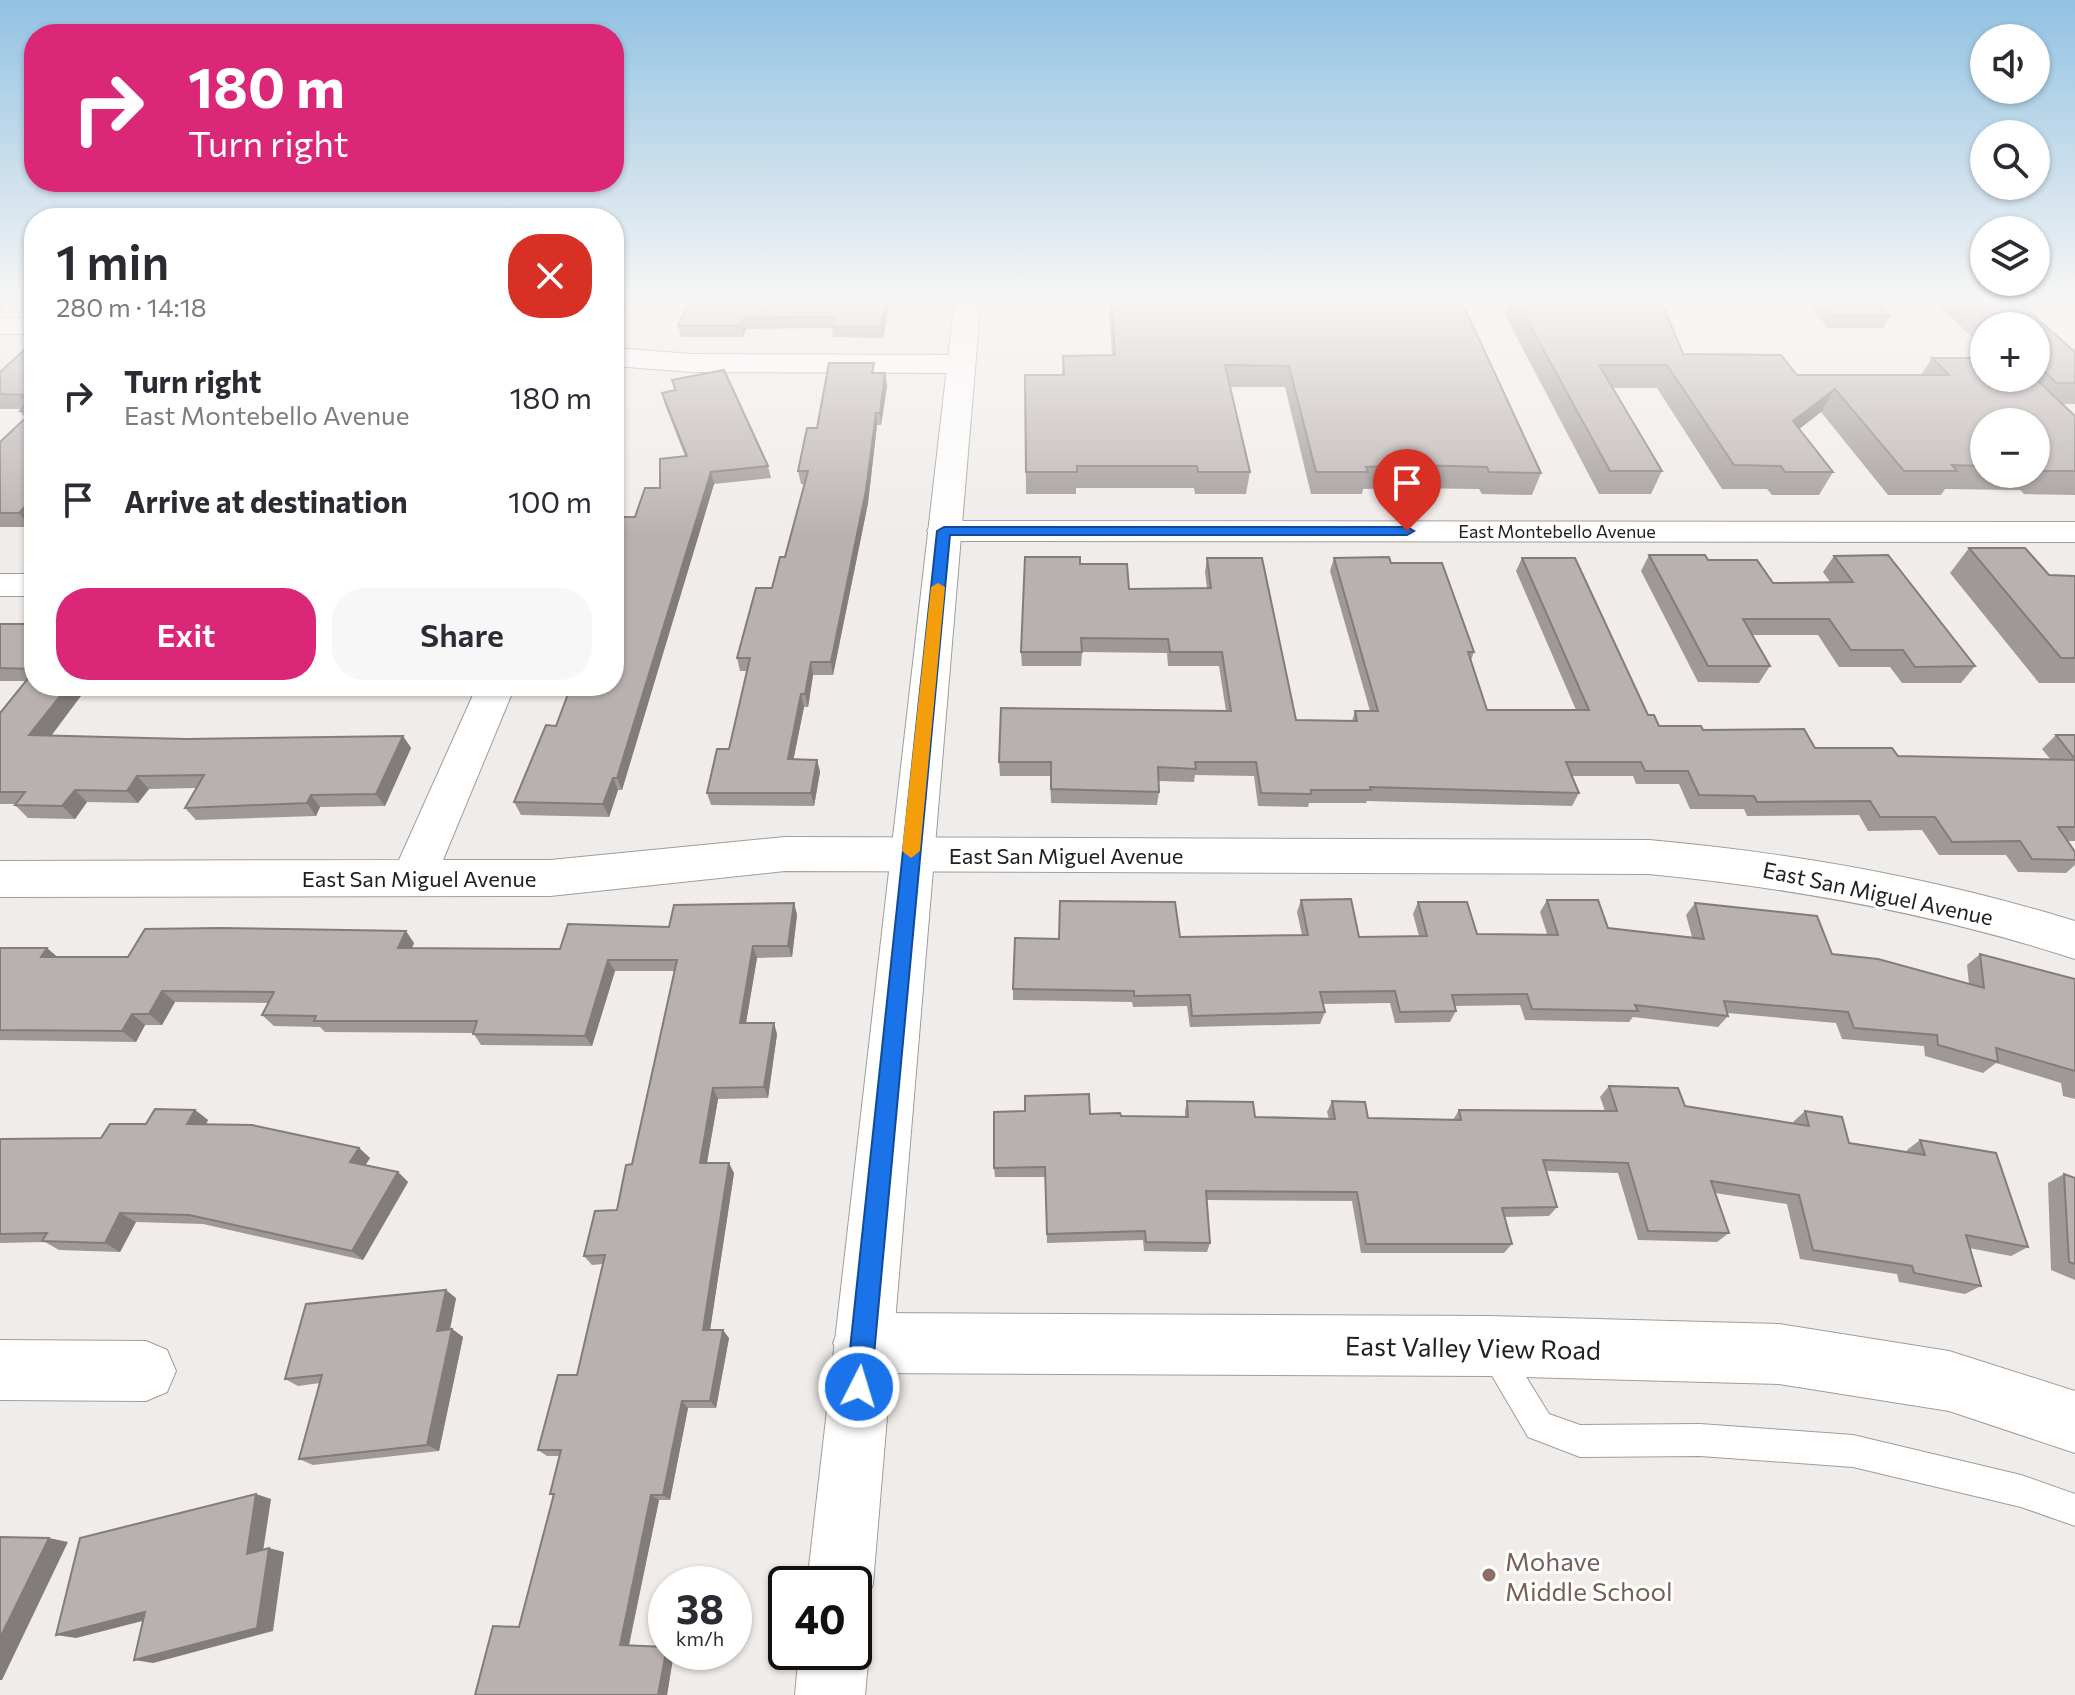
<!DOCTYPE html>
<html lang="en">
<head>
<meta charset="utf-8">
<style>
  :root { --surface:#fff; --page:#f7f7f7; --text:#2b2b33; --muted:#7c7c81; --accent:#db2777 }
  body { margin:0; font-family:Commissioner,sans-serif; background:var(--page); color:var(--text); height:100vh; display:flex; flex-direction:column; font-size:30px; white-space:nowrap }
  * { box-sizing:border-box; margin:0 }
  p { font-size:26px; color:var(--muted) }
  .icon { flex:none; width:44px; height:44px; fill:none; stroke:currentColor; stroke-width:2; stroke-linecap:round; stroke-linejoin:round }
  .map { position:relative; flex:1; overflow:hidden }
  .details { position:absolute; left:24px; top:208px; width:600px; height:488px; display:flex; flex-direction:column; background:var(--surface); border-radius:32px; box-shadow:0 2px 6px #0004 }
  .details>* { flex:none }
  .top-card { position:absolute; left:24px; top:24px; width:600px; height:168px; border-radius:32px; box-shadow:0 2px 6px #0004; background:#db2777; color:#fff; overflow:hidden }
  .fabs { position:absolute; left:1970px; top:24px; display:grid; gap:16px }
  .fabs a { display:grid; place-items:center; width:80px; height:80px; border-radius:50%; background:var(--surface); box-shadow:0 2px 6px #0004; font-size:40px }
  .speed { position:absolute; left:648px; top:1566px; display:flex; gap:16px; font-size:40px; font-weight:700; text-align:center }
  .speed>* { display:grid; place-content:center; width:104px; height:104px; border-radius:50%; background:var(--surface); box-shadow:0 2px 6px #0004; line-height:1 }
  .speed small { font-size:20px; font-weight:400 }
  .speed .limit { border:4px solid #111; border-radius:12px; background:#fff; color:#111 }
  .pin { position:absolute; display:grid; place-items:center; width:68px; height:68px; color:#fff; margin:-82px -34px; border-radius:50% 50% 50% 0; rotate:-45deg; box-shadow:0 0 8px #0007 }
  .pin .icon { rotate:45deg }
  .me { position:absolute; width:88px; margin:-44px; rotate:5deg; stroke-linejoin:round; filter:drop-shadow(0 0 6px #0008) }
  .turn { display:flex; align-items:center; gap:28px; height:168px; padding:0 32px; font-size:36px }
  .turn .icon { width:104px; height:104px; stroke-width:2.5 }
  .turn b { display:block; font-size:56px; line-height:68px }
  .round { display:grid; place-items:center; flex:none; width:84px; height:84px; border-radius:32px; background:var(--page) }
  .headline { display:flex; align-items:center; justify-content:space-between; height:136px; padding:0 32px }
  h1 { font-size:48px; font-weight:600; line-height:60px }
  .action { display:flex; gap:16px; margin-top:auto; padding:16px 32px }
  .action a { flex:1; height:92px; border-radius:32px; background:var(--accent); color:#fff; font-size:32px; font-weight:600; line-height:92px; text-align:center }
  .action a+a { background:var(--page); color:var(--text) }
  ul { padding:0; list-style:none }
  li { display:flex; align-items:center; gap:24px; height:104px; padding:0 32px }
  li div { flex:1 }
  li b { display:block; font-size:30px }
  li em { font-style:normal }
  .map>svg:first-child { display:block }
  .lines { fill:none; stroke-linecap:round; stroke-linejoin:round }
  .service-casing { stroke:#9e9e9e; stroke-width:2 }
  .minor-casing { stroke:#9e9e9e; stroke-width:2 }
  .tertiary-casing { stroke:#9e9e9e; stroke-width:2 }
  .service { fill:#fff; fill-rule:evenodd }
  .minor { fill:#fff; fill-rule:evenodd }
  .tertiary { fill:#fff; fill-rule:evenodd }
  .wall { fill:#9f9896; fill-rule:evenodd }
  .shaded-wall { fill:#827c7a }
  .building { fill:#b9b1af; stroke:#827c7a; stroke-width:2 }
  .route { fill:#1a73e8; stroke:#114b97; stroke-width:2 }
  .slow { fill:#f59e0b }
  .education-dot { fill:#8d6e63; stroke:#fff; stroke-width:3 }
  .labels { text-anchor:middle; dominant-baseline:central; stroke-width:6; stroke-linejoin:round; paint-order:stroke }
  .far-street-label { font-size:18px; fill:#212121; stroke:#fff }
  .street-label { font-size:22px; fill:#212121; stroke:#fff }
  .near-street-label { font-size:26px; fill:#212121; stroke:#fff }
  .near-education-label { font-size:26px; fill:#785e54; stroke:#fff; text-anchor:start }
</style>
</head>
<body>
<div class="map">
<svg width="2075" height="1695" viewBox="0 0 2075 1695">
  <rect width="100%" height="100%" fill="#f0ece9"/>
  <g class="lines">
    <defs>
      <path id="service" d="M1493 1337 1504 1341 1549 1414 1580 1425 1700 1424 1853 1435 2021 1475 2075 1494V1526L2021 1507 1853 1467 1700 1456 1580 1457 1528 1437 1478 1352 1482 1341Z"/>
      <g id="minor">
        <rect x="0" y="318" width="34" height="16"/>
        <path d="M614 348 692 354 961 355 971 358 975 364 971 370 961 373 692 372 614 366Z"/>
        <path d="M944 521 2075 522V542L944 541 932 538 927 531 932 524Z"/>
        <rect x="0" y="574" width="34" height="22"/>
        <path d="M477 686H515L443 860H550L785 837 1649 840C1794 853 1935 878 2075 921V959C1936 914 1795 888 1649 874L785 871 550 896 0 897V861L399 860Z"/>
        <path d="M863 1313 1489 1316 1779 1324 1949 1351 2075 1391V1453L1949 1411 1779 1384 1489 1376 863 1373 842 1364 833 1343 842 1322Z"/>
        <path d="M0 1340 146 1341 167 1350 176 1371 167 1392 146 1401 0 1400Z"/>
      </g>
      <g id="tertiary">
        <path d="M955 298H981L873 1584 864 1608 854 1612V1584H807Z"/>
        <path d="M854 1626 858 1628 869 1652 865 1695H795L799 1652H854Z"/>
      </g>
    </defs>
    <use href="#service" class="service-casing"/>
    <use href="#minor" class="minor-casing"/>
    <use href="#tertiary" class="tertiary-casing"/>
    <use href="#service" class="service"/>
    <use href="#minor" class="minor"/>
    <use href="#tertiary" class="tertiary"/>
  </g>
  <g class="wall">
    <path d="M0 298H34V303H6Z"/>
    <path d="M614 298H890L883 338 833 337 832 328 746 329 743 337H681L678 326 688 303 614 302Z"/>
    <path d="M1108 298H1460L1541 473 1532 495 1482 494 1479 489 1407 488 1363 489 1362 494H1311L1285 387H1230L1250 472 1246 494H1195L1194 488H1076V494H1026L1025 375H1062L1063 356 1112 355Z"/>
    <path d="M1509 298H1660L1683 354 1797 375H1921L1932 358 1984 378H2036V326H1984V349L1931 298H2036L2030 308H2025L2075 352V404H2063L2075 416V495L2024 494 2020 490 1945 489 1941 495H1888L1821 412 1799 429 1833 472 1819 495H1772L1767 489H1722L1657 388H1612L1662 471 1651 494H1599L1504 313ZM1984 422H2036V474H1984Z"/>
    <path d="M1803 298H1873L1890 316 1883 328H1828Z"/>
    <path d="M34 341V523L30 527H0V442L25 418 20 411 22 409H0V372Z"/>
    <path d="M875 373 887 386 881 425H877L868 503 833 675H813L808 707H804L793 760H817L820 772 814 806 711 805 707 793 729 749 747 671H740L737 658 772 588 785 557 804 484H801L798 471Z"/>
    <path d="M672 380 768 466 771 478 714 484 622 790H618L609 817 521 815 514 802 556 726 635 517 685 456 665 405 662 393 674 390Z"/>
    <path d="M1969 548 2049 575 2075 576V683H2039L1950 573Z"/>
    <path d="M1649 555 1708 560 1773 583 1830 582 1823 572 1834 556 1975 666 1961 683H1902L1890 667H1839L1818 635H1752L1770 666 1759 683 1698 682 1641 571Z"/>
    <path d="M1207 558 1296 720 1352 721 1355 711H1370L1330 571 1334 558 1391 563 1474 652 1471 660 1487 710H1576L1516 571 1522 558 1648 715 1659 726 1703 730 1815 748 1898 756 2051 760 2042 749 2056 735H2075V841H2067L2075 852V865L2066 873 2018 872 2006 855H1939L1922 830 1868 831 1859 815 1747 816 1744 809H1690L1679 784H1636L1633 776H1572L1579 793 1572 806 1367 801 1366 803H1309L1308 807 1258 806 1254 776 1195 775 1194 782 1158 781 1159 792 1157 805 1051 803 1050 776H1000L999 762 1226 711 1219 666H1168L1167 653 1082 652 1081 666H1022L1021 652 1080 564 1129 589 1207 588 1205 572Z"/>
    <path d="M0 624H34V686H111L109 689H86L51 736 186 739 403 736 411 748 385 806 320 807 316 816 196 820 185 808 196 788 149 789 138 803 87 802 75 819 28 818 15 805 16 804H0V713L26 681H0Z"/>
    <path d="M258 686H426L423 692 262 690Z"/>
    <path d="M1301 900 1359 937 1419 936 1413 914 1418 902 1477 934H1547L1540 912 1547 900 1608 928 1692 937 1686 915 1695 903 1832 954 1969 984 1967 965 1980 954 2075 979V1099L2063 1096 2061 1083 1996 1063 1983 1073 1925 1056 1924 1046 1842 1039 1836 1023 1728 1013V1016L1718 1027 1633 1017 1629 1022 1525 1020 1520 1005 1455 1006 1456 1011 1450 1022 1395 1023 1390 1003 1323 1004 1325 1012 1320 1024 1190 1027 1187 1006 1133 1007 1132 1002 1013 1000V989L1059 939 1302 935 1297 912Z"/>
    <path d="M794 903 797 915 792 957 757 958 746 1023 777 1034 768 1098 718 1099 707 1163 734 1173 710 1330 729 1338 716 1408H688L670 1500H659L629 1646 674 1652 667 1695H475L519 1627 554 1496 550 1494 559 1456H547L538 1450 577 1375 603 1264 592 1265 584 1256 617 1210 632 1164 674 971H615L592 1046 481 1045 473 1033 325 1032 320 1027 274 1026 262 1015 268 1003 175 1002 162 1025H145L136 1042 0 1040V948H47L57 957H128L414 943 412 948 560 949 669 927Z"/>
    <path d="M1609 1086 1685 1106 1794 1123 1793 1122 1805 1111 1849 1143 1907 1152V1150L1920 1140 2028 1247 2011 1256 1969 1248 1981 1286 1965 1294 1899 1282 1897 1274 1800 1259 1787 1204 1715 1193 1729 1233 1717 1242 1638 1240 1618 1173 1546 1171 1557 1207 1549 1216 1504 1217 1512 1244 1504 1253H1361L1352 1201 1207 1200 1210 1243 1207 1252 1144 1251 1143 1240 1047 1243 1045 1177H995L994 1168 1090 1114 1121 1116 1185 1117V1111L1187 1101 1255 1117 1329 1119 1327 1112 1332 1101 1368 1118 1453 1120 1459 1110 1605 1111 1600 1097Z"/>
    <path d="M195 1110 208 1120 206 1125 359 1148 370 1158 365 1165 398 1172 408 1182 363 1260 203 1224 136 1222 120 1252 59 1250 45 1242 0 1243V1139L101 1138Z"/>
    <path d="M2064 1174 2075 1178V1280L2051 1270 2048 1183Z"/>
    <path d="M456 1298 450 1329H452L463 1337 439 1451 313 1465 299 1459 320 1383 298 1386 285 1379Z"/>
  </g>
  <g class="shaded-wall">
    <path d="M0 298H3L6 303 0 309Z"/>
    <path d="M887 298H890L883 338 881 327Z"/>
    <path d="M743 318 746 329 743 337 740 326Z"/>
    <path d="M885 373 887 386 881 425 880 413Z"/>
    <path d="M1835 389 1821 412 1780 444 1793 421Z"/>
    <path d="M876 413 877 425 868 503 833 675 831 662Z"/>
    <path d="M711 472 714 484 622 790 617 778Z"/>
    <path d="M34 496V523L30 527 19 513Z"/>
    <path d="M811 662 813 675 808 707 805 694Z"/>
    <path d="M68 686H84L86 689 42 748 29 735Z"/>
    <path d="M801 694 804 707 791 772 788 759Z"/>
    <path d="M403 736 411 748 385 806 376 794Z"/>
    <path d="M817 760 820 772 814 806 811 793Z"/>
    <path d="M137 776 149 789 138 803 127 791Z"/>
    <path d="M613 778 618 790 609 817 603 804Z"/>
    <path d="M75 790 87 802 75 819 62 806Z"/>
    <path d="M311 795 320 807 316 816 307 803Z"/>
    <path d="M794 903 797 915 792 957 788 946Z"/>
    <path d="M406 931 414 943 407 960 398 948Z"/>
    <path d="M753 946 757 958 744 1034 740 1023Z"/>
    <path d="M47 948 61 960 41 957Z"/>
    <path d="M608 960 615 971 592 1046 585 1036Z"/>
    <path d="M162 991 175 1002 162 1025 149 1014Z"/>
    <path d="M132 1014 145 1025 136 1042 122 1031Z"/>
    <path d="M774 1023 777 1034 768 1098 764 1087Z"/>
    <path d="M713 1088 718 1099 705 1173 700 1163Z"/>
    <path d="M195 1110 208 1120 200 1135 187 1124Z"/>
    <path d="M359 1148 370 1158 361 1172 350 1162Z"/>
    <path d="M729 1163 734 1173 709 1337 703 1330Z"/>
    <path d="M398 1172 408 1182 363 1260 352 1251Z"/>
    <path d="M120 1213 136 1222 120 1252 105 1243Z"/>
    <path d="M446 1290 456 1298 448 1339 437 1331Z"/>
    <path d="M452 1329 463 1337 439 1451 427 1445Z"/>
    <path d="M723 1330 729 1338 716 1408 710 1401Z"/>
    <path d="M682 1401 688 1408 670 1500 663 1495Z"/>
    <path d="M256 1494 271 1499 262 1558 247 1554Z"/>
    <path d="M651 1495 659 1500 628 1648 620 1645Z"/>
    <path d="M49 1538 68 1542 2 1680H0V1638Z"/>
    <path d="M269 1548 284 1552 273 1631 153 1663 134 1660Z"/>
    <path d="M145 1612 162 1616 76 1638 56 1635Z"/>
    <path d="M666 1652H674L667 1695H658Z"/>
  </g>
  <g class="building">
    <path d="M690 298H887L881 327 831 326 834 317 743 318 740 326H678Z"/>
    <path d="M1111 298H1460L1541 473 1489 472 1487 467 1413 465 1366 467 1368 472H1316L1289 366 1225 365 1250 472H1198L1197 466H1077V472H1026L1025 375H1064L1063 356 1115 355Z"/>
    <path d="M1515 298H1660L1683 354 1781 355 1797 375H1949L1932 358H1984V378H2035L2075 416V471H2042L2036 466V422H1984V466L1952 465 1957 471H1904L1835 389 1793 421 1833 472H1785L1781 466 1734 465 1667 365H1599L1662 471H1610Z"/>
    <path d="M1819 298H1873L1890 316H1834Z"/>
    <path d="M1966 298H2014L2075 352V383H2057L2036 364V326H1996Z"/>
    <path d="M34 341V496L19 513H0V442L34 410 20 411 33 397H23L26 395 0 394V372Z"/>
    <path d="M829 363H874L872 373H885L880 413H876L866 490 831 662H811L805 694H801L788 759 817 760 811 793H707L717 749H729L750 658H737L756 588H772L780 557H785L808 471H798L807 428H817Z"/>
    <path d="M724 370 768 466 711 472 617 778H613L603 804 514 802 546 725 556 726 571 686H614V533L620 517H635L645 488H660V459L687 456 662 393 676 390 672 380Z"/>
    <path d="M1969 548H2025L2049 575 2075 576V658H2061Z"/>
    <path d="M1649 555H1705L1708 560H1757L1773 583 1853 582 1834 556 1888 555 1975 666 1915 667 1903 650H1851L1829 619H1743L1770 666H1708Z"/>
    <path d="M1025 557H1080V564H1127L1129 589 1211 588 1207 558H1262L1296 720 1357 721 1355 711H1378L1334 558 1389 557 1391 563H1442L1474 652H1468L1487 710H1589L1522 558H1575L1648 715H1654L1659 726H1701L1703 730 1804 729 1815 748H1892L1898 756 2075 760V827H2058L2075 852V860L2032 859 2020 841 1952 842 1935 817H1880L1870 801 1757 802 1754 796 1699 795 1688 771H1645L1641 762H1566L1579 793 1370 787 1371 790H1311V794L1261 793 1256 762H1195L1196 769 1158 767 1159 792 1051 789V762H999L1001 708 1231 711 1222 652H1170L1168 639 1081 638 1082 652H1021Z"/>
    <path d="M0 624H34V669L0 668Z"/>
    <path d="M34 671V686H68L29 735 186 739 403 736 376 794 311 795 307 803 185 808 204 775 137 776 127 791 75 790 62 806 15 805 25 792H0V713Z"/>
    <path d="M2056 735H2075V759Z"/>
    <path d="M1351 899 1359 937 1427 936 1418 902H1467L1477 934 1558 935 1547 900H1598L1608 928 1704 939 1695 903 1817 916 1832 954 1878 959 1984 988 1980 954 2075 979V1071L1996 1048 1998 1062 1938 1045 1937 1035 1854 1028 1848 1012 1724 1001 1728 1016 1635 1005 1638 1011 1532 1009 1527 994 1452 995 1456 1011 1400 1012 1395 991 1320 992 1325 1012 1192 1016 1190 995 1134 996V991L1013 989 1015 938 1059 939 1060 901 1175 902 1180 937 1308 935 1301 900Z"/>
    <path d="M794 903 788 946H753L740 1023H774L764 1087 713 1088 700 1163H729L703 1330H723L710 1401H682L663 1495H651L620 1645 666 1647V1652L658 1695H475L493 1626 519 1627 554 1494H550L561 1450H538L558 1375H577L605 1255 584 1256 595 1211 617 1210 626 1165 632 1164 677 960H608L585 1036 473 1034 477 1021H314L316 1016 262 1015 274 992 162 991 149 1014H132L122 1031 0 1030V948H47L41 957H128L145 929 219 928 406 931 398 948 560 949 568 924 669 927 674 905Z"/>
    <path d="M1609 1086 1678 1088 1685 1106 1809 1126 1805 1111 1842 1117 1849 1143 1925 1155 1920 1140 1996 1153 2028 1247 1966 1235 1981 1286 1914 1273 1912 1266 1813 1250 1799 1195 1711 1181 1729 1233 1648 1231 1628 1163 1543 1160 1557 1207 1502 1208 1512 1244H1366L1357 1192 1206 1191 1210 1243 1146 1242 1145 1231 1047 1234 1045 1167 994 1168V1112L1025 1111V1096L1089 1094 1090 1114 1120 1113 1121 1116 1188 1117 1187 1101 1253 1102 1255 1117 1335 1119 1332 1101 1365 1102 1368 1118 1461 1120 1459 1110 1617 1111Z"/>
    <path d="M155 1109 195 1110 187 1124 252 1125 359 1148 350 1162 398 1172 352 1251 189 1215 120 1213 105 1243 42 1241 47 1233 0 1234V1139L101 1138 110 1124H146Z"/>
    <path d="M2064 1174 2075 1178V1264L2069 1262Z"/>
    <path d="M446 1290 437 1331 452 1329 427 1445 299 1459 322 1375 285 1379 306 1304Z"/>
    <path d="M256 1494 247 1554 269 1548 257 1628 134 1660 145 1612 56 1635 80 1538Z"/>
    <path d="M0 1537 49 1538 0 1638Z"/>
  </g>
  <linearGradient id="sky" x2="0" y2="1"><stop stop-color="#91c2e2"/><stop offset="0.56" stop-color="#f8f6f5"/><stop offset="1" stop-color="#f8f6f5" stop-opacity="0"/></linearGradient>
  <rect width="2075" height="536" fill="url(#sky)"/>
  <path class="route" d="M944 527H1407L1414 531 1407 535H950L871 1387 867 1396 859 1399 850 1396 846 1387 937 531Z"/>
  <path class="slow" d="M938 583 945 587 920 851 911 858 902 851 931 587Z"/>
  <circle class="education-dot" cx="1489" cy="1575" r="8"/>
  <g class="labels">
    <g class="far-street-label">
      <text x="1557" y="531">East Montebello Avenue</text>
    </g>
    <g class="street-label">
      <text x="1066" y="855">East San Miguel Avenue</text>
      <text x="419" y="878">East San Miguel Avenue</text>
      <text transform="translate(1878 893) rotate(12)">East San Miguel Avenue</text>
    </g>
    <g class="near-street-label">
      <text transform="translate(1473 1347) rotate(1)">East Valley View Road</text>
    </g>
    <g class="near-education-label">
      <text x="1505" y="1560">Mohave<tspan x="1505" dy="30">Middle School</tspan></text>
    </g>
  </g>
</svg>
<div class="fabs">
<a><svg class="icon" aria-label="sound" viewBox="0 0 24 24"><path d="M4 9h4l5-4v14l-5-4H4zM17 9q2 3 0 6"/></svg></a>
<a><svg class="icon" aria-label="search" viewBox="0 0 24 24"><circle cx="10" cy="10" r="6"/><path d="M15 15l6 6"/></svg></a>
<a><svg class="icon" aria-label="layers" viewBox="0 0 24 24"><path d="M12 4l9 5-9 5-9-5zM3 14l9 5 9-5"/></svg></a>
<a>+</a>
<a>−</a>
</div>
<div class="speed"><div>38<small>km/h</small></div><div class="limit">40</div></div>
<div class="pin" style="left:1407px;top:531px;background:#d93025"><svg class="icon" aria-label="arrive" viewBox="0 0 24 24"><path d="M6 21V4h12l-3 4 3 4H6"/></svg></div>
<svg class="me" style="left:859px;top:1387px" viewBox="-20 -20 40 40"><circle r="17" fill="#1a73e8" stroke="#fff" stroke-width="3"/><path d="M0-11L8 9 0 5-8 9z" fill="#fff"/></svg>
<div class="top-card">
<div class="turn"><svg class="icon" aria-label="right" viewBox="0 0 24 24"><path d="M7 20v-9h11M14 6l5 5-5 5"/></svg><div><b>180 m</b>Turn right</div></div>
</div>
<section class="details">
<div class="headline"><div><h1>1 min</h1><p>280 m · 14:18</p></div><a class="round" style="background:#d93025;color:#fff"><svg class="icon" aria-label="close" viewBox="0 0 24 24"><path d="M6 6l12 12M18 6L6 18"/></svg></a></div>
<ul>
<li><svg class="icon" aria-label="right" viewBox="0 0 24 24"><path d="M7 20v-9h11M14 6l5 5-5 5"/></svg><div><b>Turn right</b><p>East Montebello Avenue</p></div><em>180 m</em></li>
<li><svg class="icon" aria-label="arrive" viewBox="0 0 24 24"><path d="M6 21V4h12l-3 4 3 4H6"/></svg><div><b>Arrive at destination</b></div><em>100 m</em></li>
</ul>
<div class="action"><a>Exit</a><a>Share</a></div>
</section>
</div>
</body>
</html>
